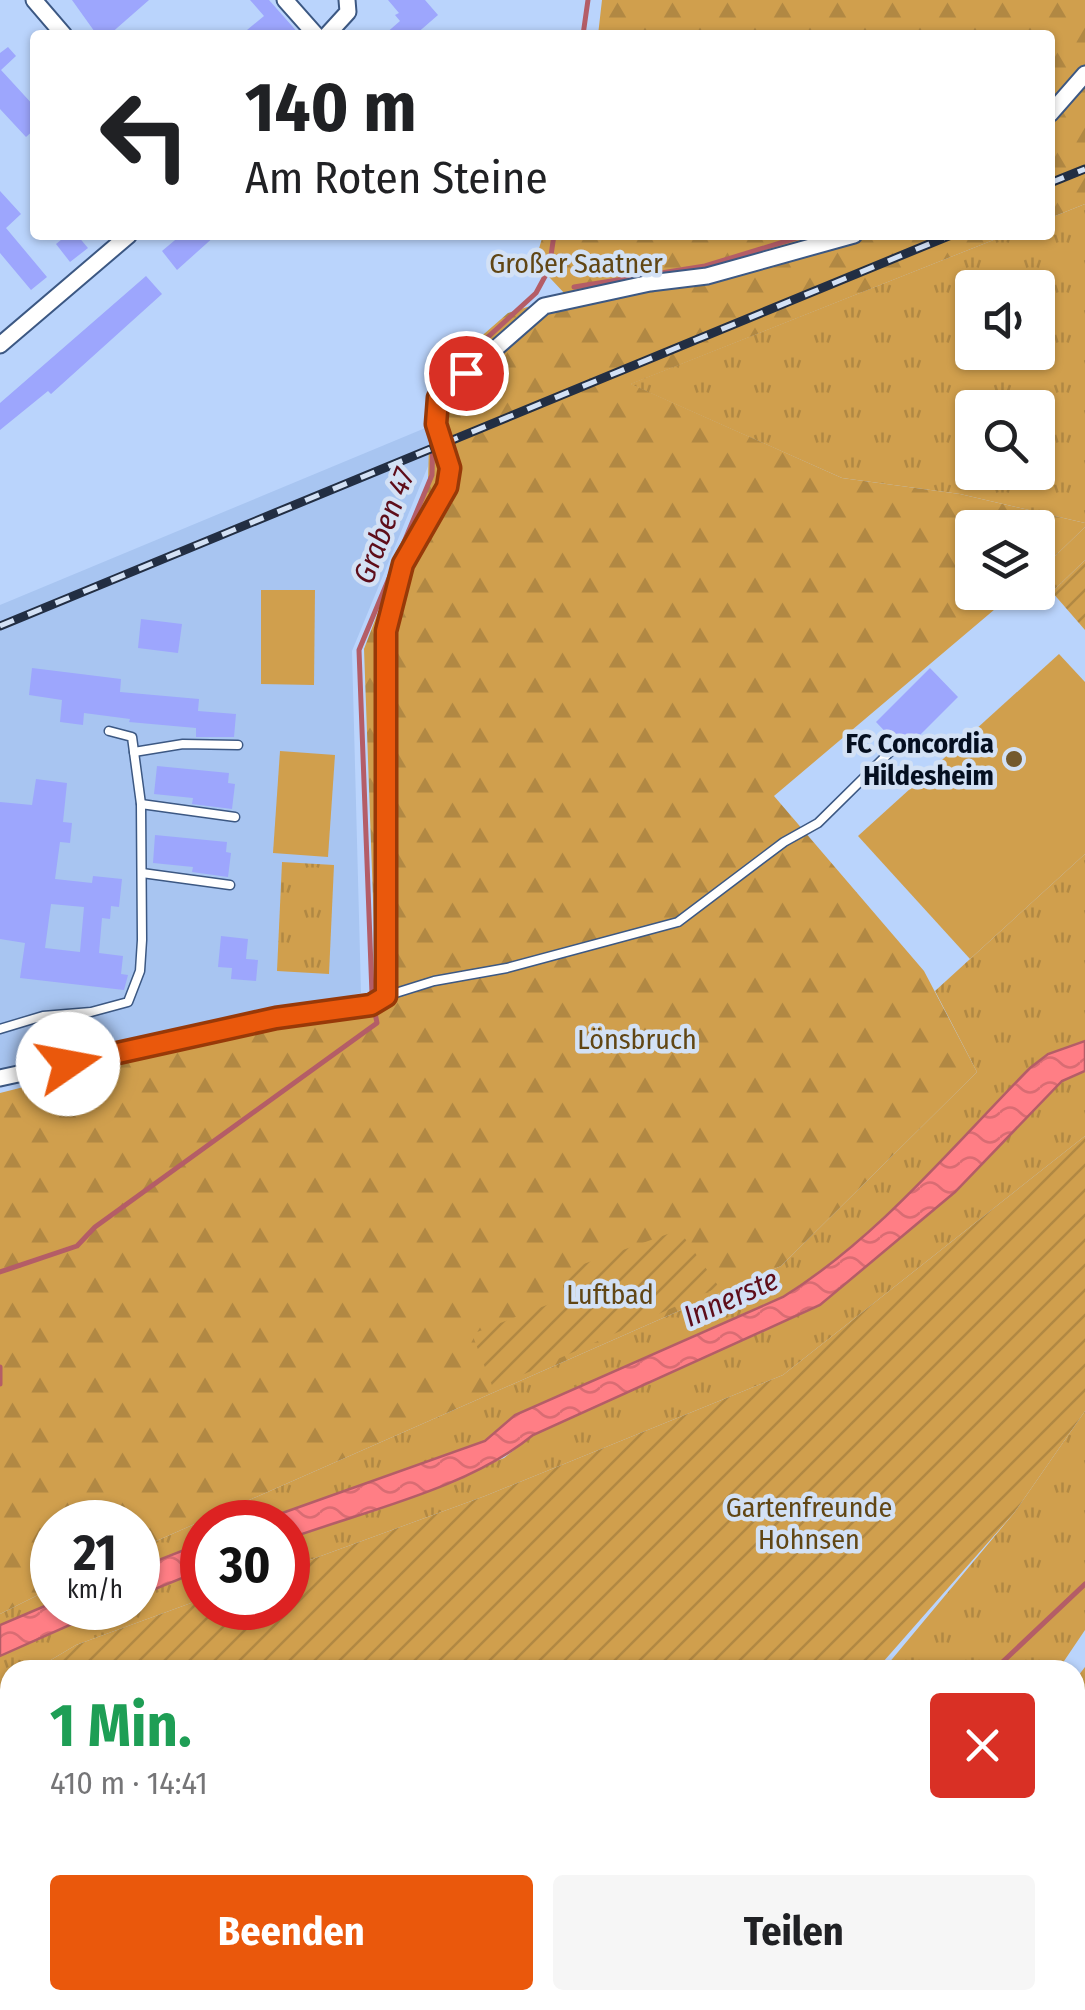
<!DOCTYPE html>
<html lang="de">
<head>
<meta charset="utf-8">
<style>
  :root { --surface:#fff; --page:#f6f6f6; --text:#202124; --muted:#757577; --accent:#ea580c }
  body { margin:0; font-family:"Fira Sans Condensed",sans-serif; background:var(--page); color:var(--text); height:100vh; display:flex; flex-direction:column; font-size:38px; white-space:nowrap }
  * { box-sizing:border-box; margin:0 }
  p { font-size:32px; color:var(--muted) }
  .icon { flex:none; width:55px; height:55px; fill:none; stroke:currentColor; stroke-width:2; stroke-linecap:round; stroke-linejoin:round }
  .map { position:relative; flex:1; overflow:hidden }
  .sheet { position:absolute; left:0px; top:1660px; width:1085px; height:350px; display:flex; flex-direction:column; background:var(--surface); border-radius:30px 30px 0 0; box-shadow:0 2px 8px #0004 }
  .sheet>* { flex:none }
  .guide { position:absolute; left:30px; top:30px; width:1025px; height:210px; border-radius:10px; box-shadow:0 2px 8px #0004; background:#fff; color:var(--text); overflow:hidden }
  .controls { position:absolute; left:955px; top:270px; display:grid; gap:20px }
  .controls a { display:grid; place-items:center; width:100px; height:100px; border-radius:10px; background:var(--surface); box-shadow:0 2px 8px #0004; font-size:50px }
  .speed { position:absolute; left:30px; top:1500px; display:flex; gap:20px; font-size:50px; font-weight:700; text-align:center }
  .speed>* { display:grid; place-content:center; width:130px; height:130px; border-radius:50%; background:var(--surface); box-shadow:0 2px 8px #0004; line-height:1 }
  .speed small { font-size:25px; font-weight:400 }
  .speed .limit { border:15px solid #d22; background:#fff; color:#111 }
  .pin { position:absolute; display:grid; place-items:center; width:85px; height:85px; color:#fff; margin:-42px; border:5px solid #fff; border-radius:50%; box-shadow:0 2px 10px #0007 }
  .me { position:absolute; width:110px; margin:-55px; rotate:78deg; stroke-linejoin:round; filter:drop-shadow(0 0 8px #0008) }
  .turn { display:flex; align-items:center; gap:35px; height:210px; padding:0 50px; font-size:45px }
  .turn .icon { width:130px; height:130px; stroke-width:2.5 }
  .turn b { display:block; font-size:70px; line-height:85px }
  .round { display:grid; place-items:center; flex:none; width:105px; height:105px; border-radius:10px; background:var(--page) }
  .head { display:flex; align-items:center; justify-content:space-between; height:170px; padding:0 50px }
  h1 { font-size:60px; font-weight:700; line-height:75px; color:#1e9e55 }
  .button { display:flex; gap:20px; margin-top:auto; padding:20px 50px }
  .button a { flex:1; height:115px; border-radius:10px; background:var(--accent); color:#fff; font-size:40px; font-weight:700; line-height:115px; text-align:center }
  .button a+a { background:var(--page); color:var(--text) }
  .map>svg:first-child { display:block }
  .built { fill:#a8c5f1 }
  .grass { fill:url(#grass-tufts); fill-rule:evenodd }
  .forest { fill:url(#forest-firs) }
  .garden { fill:url(#garden-furrows) }
  .pitch { fill:#d09f4d }
  .water { fill:url(#water-waves); stroke:#b45d67; stroke-width:2.5 }
  .lines { fill:none; stroke-linecap:round; stroke-linejoin:round }
  .stream { stroke:#b45d67; stroke-width:5 }
  .building { fill:#9da6fd; fill-rule:evenodd }
  .service-casing { stroke:#3c5883; stroke-width:11 }
  .minor-casing { stroke:#3c5883; stroke-width:19 }
  .service { stroke:#fff; stroke-width:8 }
  .minor { stroke:#fff; stroke-width:15 }
  .rail-casing { stroke:#222e43; stroke-width:9 }
  .rail { stroke:#d3e1f5; stroke-width:5; stroke-dasharray:15; stroke-linecap:butt }
  .route-casing { stroke:#983908; stroke-width:25 }
  .route { stroke:#ea580c; stroke-width:18 }
  .poi-dot { fill:#74592c; stroke:#d3e1f5; stroke-width:4 }
  .labels { text-anchor:middle; dominant-baseline:central; stroke-width:9; stroke-linejoin:round; paint-order:stroke }
  .park-label { font-size:28px; fill:#614614; stroke:#d3e1f5 }
  .poi-label { font-size:28px; font-weight:bold; fill:#050f20; stroke:#d3e1f5; text-anchor:end }
  .water-label { font-size:30px; font-style:italic; fill:#5e0d1a; stroke:#d3e1f5 }
</style>
</head>
<body>
<div class="map">
<svg width="1085" height="2010" viewBox="0 0 1085 2010">
  <defs>
    <pattern id="grass-tufts" width="24" height="20" patternUnits="userSpaceOnUse" patternTransform="scale(2.5)"><rect width="24" height="20" fill="#d09f4d"/><path d="M3 7l-1-3M5 7V3M7 7l1-3M15 17l-1-3M17 17v-4M19 17l1-3" fill="none" stroke="#b18843"/></pattern>
    <pattern id="forest-firs" width="22" height="20" patternUnits="userSpaceOnUse" patternTransform="scale(2.5)"><rect width="22" height="20" fill="#d09f4d"/><path d="M5 1l3.5 6h-7zM16 11l3.5 6h-7z" fill="#b18843"/></pattern>
    <pattern id="garden-furrows" width="10" height="10" patternUnits="userSpaceOnUse" patternTransform="scale(2.5)"><rect width="10" height="10" fill="#d09f4d"/><path d="M-1 1l2-2M0 10L10 0M9 11l2-2" fill="none" stroke="#b18843"/></pattern>
    <pattern id="water-waves" width="16" height="10" patternUnits="userSpaceOnUse" patternTransform="scale(2.5)"><rect width="16" height="10" fill="#ff7e85"/><path d="M0 5q4-4 8 0t8 0" fill="none" stroke="#d96c73"/></pattern>
  </defs>
  <rect width="100%" height="100%" fill="#bad4fc"/>
  <path class="built" d="M889 235H1006L431 459 352 651 361 993 0 1074V605Z"/>
  <g class="grass">
    <path d="M1085 204V523L960 494 842 478 630 384 1006 235H1050V218ZM972 288H1038V352H972ZM972 408H1038V472H972Z"/>
    <path d="M1085 527V560L1052 592 1053 558Z"/>
    <path d="M1085 854V1041L1048 1054 1030 1068C952 1147 878 1238 783 1297L515 1415 485 1441 257 1522H202V1543L138 1568V1549L781 1266 977 1072 935 991Z"/>
    <path d="M282 862 334 865 329 974 277 971Z"/>
    <path d="M1085 1071V1136L783 1375 485 1496 288 1568V1539L504 1458 533 1435 640 1386 899 1238 955 1192 1062 1081Z"/>
    <path d="M1085 1411V1630L1058 1670H883L1014 1513Z"/>
    <path d="M202 1570V1599L76 1645 34 1670H10V1685L0 1690V1656L108 1608H138V1596Z"/>
    <path d="M52 1588V1603L0 1625V1614Z"/>
    <path d="M364 2000H812L804 2010H343Z"/>
  </g>
  <g class="forest">
    <path d="M602 0H1085V204L1050 218V35H598Z"/>
    <path d="M543 235H1006L631 384 842 478 960 494 1085 523V527L1053 558 1052 592 1038 589V528H972V592L1014 593 774 796 924 971 977 1072 781 1266 138 1549V1522H52V1588L0 1614V1093L261 1027 377 1010 364 649 428 481 430 407 453 361 508 313 566 295 535 262Z"/>
  </g>
  <g class="garden">
    <path d="M1085 560V630L1052 592Z"/>
    <path d="M1085 1136V1411L1014 1513 876 1670H34L76 1645 202 1599V1608H288V1568L485 1496 783 1375Z"/>
    <path d="M679 1230 719 1287 493 1388 472 1334 565 1298 561 1272Z"/>
    <path d="M1085 1667V2010H828L835 2000H1075V1680Z"/>
    <path d="M10 1685V2000H302L281 2006 227 2010H0V1690Z"/>
  </g>
  <g class="pitch">
    <path d="M261 590H315L314 685 261 684Z"/>
    <path d="M1059 654 1085 682V854L970 959 858 836Z"/>
    <path d="M280 751 335 755 328 857 273 853Z"/>
  </g>
  <g class="water">
    <path d="M1085 1041V1071L1062 1081 955 1192 820 1305 533 1435C467 1489 367 1510 288 1539V1522H257L485 1441 515 1415 783 1297C878 1238 952 1147 1030 1068L1048 1054Z"/>
    <path d="M202 1543V1570L138 1596V1568Z"/>
    <path d="M52 1603V1608H108L0 1656V1625Z"/>
  </g>
  <g class="lines">
    <g class="stream">
      <path d="M583 35 588 0"/>
      <path d="M574 287 705 266 806 235"/>
      <path d="M437 392 466 357 536 293 549 269 554 235"/>
      <path d="M372 994 359 650 432 475 433 436"/>
      <path d="M0 1272 77 1246 95 1227 377 1023 374 1008"/>
      <path d="M0 1367V1384"/>
      <path d="M994 1670 1085 1584"/>
      <path d="M662 2010 669 2000"/>
    </g>
  </g>
  <g class="building">
    <path d="M72 0H149L109 35H97Z"/>
    <path d="M250 0H269L300 35H241L264 16Z"/>
    <path d="M388 0H425L438 15 415 35H384L400 21 395 15 399 13Z"/>
    <path d="M8 47 16 56 1 70 35 107V129L26 137 0 109V53Z"/>
    <path d="M0 191 21 214 6 228 47 277 31 290 0 253Z"/>
    <path d="M67 235H77L88 248 70 262 56 244Z"/>
    <path d="M181 235H216L177 270 162 251Z"/>
    <path d="M146 276 162 294 51 394 48 391 0 430V403Z"/>
    <path d="M141 619 182 624 178 653 138 648Z"/>
    <path d="M32 668 121 679 120 692 199 699 198 711 236 714 234 737H196V728L129 722 130 719 84 713 83 725 60 722 62 700 29 695Z"/>
    <path d="M930 668 958 697 911 744 904 737 897 744 876 722Z"/>
    <path d="M157 766 229 773 228 783 235 784 232 809 192 804 193 798 154 794Z"/>
    <path d="M36 779 67 783 63 822 72 823 70 843 60 842 55 879 92 883 93 876 122 879 119 907 111 906 110 919 102 918 99 953 123 956 121 974 128 975 124 990 20 978 25 943 0 939V802L32 805ZM51 904 84 907 80 952 45 948Z"/>
    <path d="M155 835 227 842 226 852 231 853 228 877 192 872 193 867 153 863Z"/>
    <path d="M221 936 248 939 246 959 258 960 256 981 231 979 232 968 218 967Z"/>
  </g>
  <g class="lines">
    <defs>
      <g id="service">
        <path d="M134 752 183 744 238 745"/>
        <path d="M141 804 235 817"/>
        <path d="M142 873 230 885"/>
        <path d="M386 996 434 981 507 968 678 922 784 842 818 823 892 750"/>
        <path d="M0 1029 43 1016 91 1012 128 1002 140 971 142 940 141 804 132 737 109 731"/>
        <path d="M276 2010 296 2008 316 2000"/>
      </g>
      <g id="minor">
        <path d="M34 0 64 35"/>
        <path d="M285 0 316 35"/>
        <path d="M327 35 348 12 347 0"/>
        <path d="M1050 114 1085 74"/>
        <path d="M0 345 129 235"/>
        <path d="M0 1078 276 1018 371 1005 386 996 387 631 403 565 447 487 450 468 435 423 438 399 544 306 650 283 707 276 854 235"/>
      </g>
    </defs>
    <use href="#service" class="service-casing"/>
    <use href="#minor" class="minor-casing"/>
    <use href="#service" class="service"/>
    <use href="#minor" class="minor"/>
    <defs>
      <g id="rail">
        <path d="M1050 183 1085 169"/>
        <path d="M0 626 951 235"/>
      </g>
    </defs>
    <use href="#rail" class="rail-casing"/>
    <use href="#rail" class="rail"/>
  </g>
  <g class="lines">
    <defs>
      <path id="route" d="M68 1064 276 1018 371 1005 386 996V631L403 564 447 487 450 468 436 424 438 398 466 373"/>
    </defs>
    <use href="#route" class="route-casing"/>
    <use href="#route" class="route"/>
  </g>
  <circle class="poi-dot" cx="1014" cy="759" r="10"/>
  <g class="labels">
    <g class="park-label">
      <text x="576" y="263">Großer Saatner</text>
      <text x="637" y="1039">Lönsbruch</text>
      <text x="610" y="1294">Luftbad</text>
      <text x="809" y="1507">Gartenfreunde<tspan x="809" dy="32">Hohnsen</tspan></text>
    </g>
    <g class="poi-label">
      <text x="994" y="743">FC Concordia<tspan x="994" dy="32">Hildesheim</tspan></text>
    </g>
    <g class="water-label">
      <text transform="translate(384 526) rotate(-69)">Graben 47</text>
      <text transform="translate(731 1298) rotate(-24)">Innerste</text>
    </g>
  </g>
</svg>
<div class="controls">
<a><svg class="icon" aria-label="sound" viewBox="0 0 24 24"><path d="M4 9h4l5-4v14l-5-4H4zM17 9q2 3 0 6"/></svg></a>
<a><svg class="icon" aria-label="search" viewBox="0 0 24 24"><circle cx="10" cy="10" r="6"/><path d="M15 15l6 6"/></svg></a>
<a><svg class="icon" aria-label="layers" viewBox="0 0 24 24"><path d="M12 4l9 5-9 5-9-5zM3 14l9 5 9-5"/></svg></a>
</div>
<div class="speed"><div>21<small>km/h</small></div><div class="limit">30</div></div>
<div class="pin" style="left:466px;top:373px;background:#d93025"><svg class="icon" aria-label="arrive" viewBox="0 0 24 24"><path d="M6 21V4h12l-3 4 3 4H6"/></svg></div>
<svg class="me" style="left:68px;top:1064px" viewBox="-20 -20 40 40"><circle r="19" fill="#fff"/><path d="M0-13L10 11 0 6-10 11z" fill="#ea580c"/></svg>
<div class="guide">
<div class="turn"><svg class="icon" aria-label="left" viewBox="0 0 24 24"><path d="M17 20v-9H6M10 6l-5 5 5 5"/></svg><div><b>140 m</b>Am Roten Steine</div></div>
</div>
<section class="sheet">
<div class="head"><div><h1>1 Min.</h1><p>410 m · 14:41</p></div><a class="round" style="background:#d93025;color:#fff"><svg class="icon" aria-label="close" viewBox="0 0 24 24"><path d="M6 6l12 12M18 6L6 18"/></svg></a></div>
<div class="button"><a>Beenden</a><a>Teilen</a></div>
</section>
</div>
</body>
</html>
